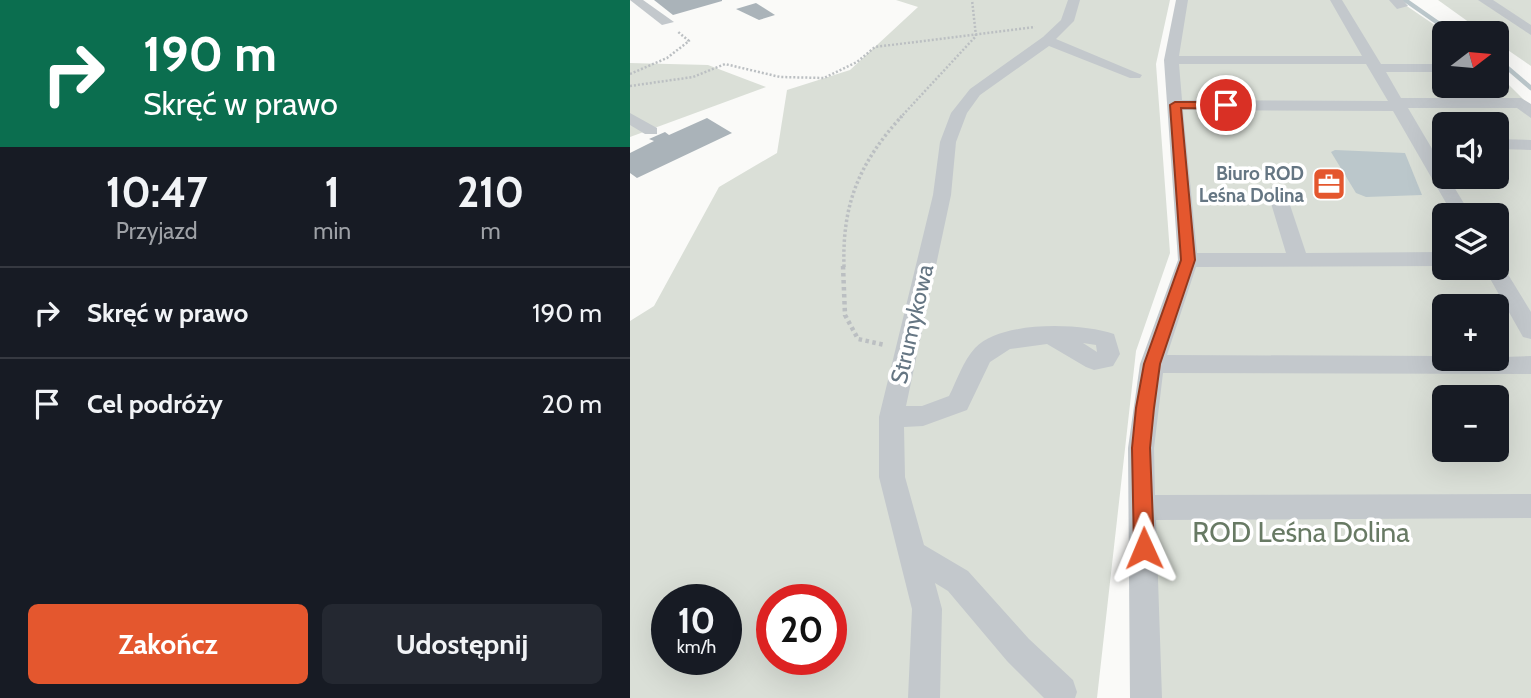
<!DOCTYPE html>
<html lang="pl">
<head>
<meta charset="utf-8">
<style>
  :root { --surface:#171b24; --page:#242831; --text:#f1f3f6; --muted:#9ea1a6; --line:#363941; --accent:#e4572e }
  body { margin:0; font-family:Cabin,sans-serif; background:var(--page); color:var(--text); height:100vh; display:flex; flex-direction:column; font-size:26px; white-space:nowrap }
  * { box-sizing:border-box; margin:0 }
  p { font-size:23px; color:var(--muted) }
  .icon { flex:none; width:38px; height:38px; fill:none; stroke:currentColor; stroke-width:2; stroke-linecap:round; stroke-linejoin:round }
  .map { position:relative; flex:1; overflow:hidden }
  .drawer { display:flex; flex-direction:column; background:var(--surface); width:630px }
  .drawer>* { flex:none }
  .banner { background:#0b6e4f; color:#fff; overflow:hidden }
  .needle { width:46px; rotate:74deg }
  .buttons { position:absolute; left:802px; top:21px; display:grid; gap:14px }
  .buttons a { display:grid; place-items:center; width:77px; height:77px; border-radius:10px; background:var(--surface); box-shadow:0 7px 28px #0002; font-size:35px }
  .speed { position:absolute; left:21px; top:584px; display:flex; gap:14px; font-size:35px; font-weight:700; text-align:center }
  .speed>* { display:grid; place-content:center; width:91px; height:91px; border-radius:50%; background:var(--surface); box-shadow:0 7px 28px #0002; line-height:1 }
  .speed small { font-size:18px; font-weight:400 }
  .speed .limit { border:10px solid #d22; background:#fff; color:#111 }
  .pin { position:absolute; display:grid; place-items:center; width:60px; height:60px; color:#fff; margin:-30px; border:4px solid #fff; border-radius:50%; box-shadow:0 2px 7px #0007 }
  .me { position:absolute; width:77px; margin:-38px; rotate:359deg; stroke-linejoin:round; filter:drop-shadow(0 0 5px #0008) }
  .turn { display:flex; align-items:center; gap:24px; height:147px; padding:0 28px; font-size:32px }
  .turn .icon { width:91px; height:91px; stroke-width:2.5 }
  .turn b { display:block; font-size:49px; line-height:60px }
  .eta { display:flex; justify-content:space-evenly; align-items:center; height:119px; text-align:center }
  .eta b { font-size:42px; font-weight:700; line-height:49px }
  .button { display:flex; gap:14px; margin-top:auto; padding:14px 28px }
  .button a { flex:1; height:80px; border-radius:10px; background:var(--accent); color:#fff; font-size:28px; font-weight:700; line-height:80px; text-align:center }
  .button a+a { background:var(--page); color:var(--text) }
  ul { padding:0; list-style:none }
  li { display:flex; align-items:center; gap:21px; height:91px; padding:0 28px; border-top:2px solid var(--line) }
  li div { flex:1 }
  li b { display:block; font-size:26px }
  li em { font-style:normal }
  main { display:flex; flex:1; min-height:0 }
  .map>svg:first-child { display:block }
  .green { fill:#dadfd7; fill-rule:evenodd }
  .water { fill:#bbc7cb }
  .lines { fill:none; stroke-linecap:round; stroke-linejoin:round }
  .stream { stroke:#bbc7cb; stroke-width:4.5 }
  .building { fill:#aab3b9 }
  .path-far2 { stroke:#bbbfc2; stroke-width:2.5; stroke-dasharray:2 2; stroke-linecap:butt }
  .path-far1 { stroke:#bbbfc2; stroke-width:3.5; stroke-dasharray:2.5 2.5; stroke-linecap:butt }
  .path { stroke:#bbbfc2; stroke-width:4.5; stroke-dasharray:3.5 3.5; stroke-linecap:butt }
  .minor { fill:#c3c8cc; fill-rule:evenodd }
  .route { fill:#e4572e; stroke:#94391e; stroke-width:2 }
  .labels { text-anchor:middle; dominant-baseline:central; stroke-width:7; stroke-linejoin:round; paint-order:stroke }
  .far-poi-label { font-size:19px; font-weight:bold; fill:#657683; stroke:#fff; text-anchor:end }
  .street-label { font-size:23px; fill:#657683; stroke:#fff }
  .near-park-label { font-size:28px; fill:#687a64; stroke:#fff }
</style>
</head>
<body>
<main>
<section class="drawer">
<div class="banner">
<div class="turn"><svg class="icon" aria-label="right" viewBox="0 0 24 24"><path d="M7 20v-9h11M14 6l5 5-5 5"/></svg><div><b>190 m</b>Skręć w prawo</div></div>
</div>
<div class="eta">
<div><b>10:47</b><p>Przyjazd</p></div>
<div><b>1</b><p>min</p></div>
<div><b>210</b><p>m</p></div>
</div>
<ul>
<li><svg class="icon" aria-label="right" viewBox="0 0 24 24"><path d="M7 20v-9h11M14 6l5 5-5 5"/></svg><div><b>Skręć w prawo</b></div><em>190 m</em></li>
<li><svg class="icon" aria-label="arrive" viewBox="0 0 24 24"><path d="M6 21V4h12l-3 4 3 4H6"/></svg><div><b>Cel podróży</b></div><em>20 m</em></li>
</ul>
<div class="button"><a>Zakończ</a><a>Udostępnij</a></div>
</section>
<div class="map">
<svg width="901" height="698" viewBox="0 0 901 698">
  <rect width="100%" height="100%" fill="#fafaf8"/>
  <g class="green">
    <path d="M266 0H540L526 64 540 253 506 351 467 698H0V321L24 306 89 187 147 153 157 90 220 70 288 7ZM37 600H96V660H37ZM142 600H201V660H142Z"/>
    <path d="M547 0H768L806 26 832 29 834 33H814V86H866V72L901 107V698H506L504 505 550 256ZM814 124H866V177H814ZM814 215H866V268H814ZM814 306H866V359H814ZM814 397H866V450H814Z"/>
    <path d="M808 0H901V66L866 42V33H854Z"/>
    <path d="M0 63 78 65 136 87 0 137Z"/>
  </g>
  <path class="water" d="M705 150 775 153 792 195 736 197 726 193 701 152Z"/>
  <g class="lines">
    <g class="stream">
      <path d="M775 0 808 23 845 29 847 33"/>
      <path d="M866 58 901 88"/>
    </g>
  </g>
  <g class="building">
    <path d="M24 0H92V1L43 15Z"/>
    <path d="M126 3 145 15 129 20 106 9Z"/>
    <path d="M77 118 102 133 7 178 0 173V153L24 141 19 139 35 132 39 135Z"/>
    <path d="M686 173 698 174 704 191 692 190Z"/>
  </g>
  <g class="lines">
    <g class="path-far2">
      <path d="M0 74 37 58 59 41 47 31"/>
      <path d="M0 86 63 77 95 64 150 77 194 78 227 62 245 47 405 27"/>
      <path d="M270 118 346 36 342 0"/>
    </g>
    <path class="path-far1" d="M214 267C212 204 229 163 272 116"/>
    <path class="path" d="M213 266 215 315 228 339 255 345"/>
    <g class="minor">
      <path d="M0 0H13L44 22 32 25Z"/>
      <path d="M438 0H450L444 21 426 39 512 75 510 78H500L419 46 350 95 337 113 326 142 321 195 276 406H292L319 396C327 380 333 361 345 348 372 320 451 323 484 334L490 354 483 366 464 370 456 367 417 344 380 349 360 362 337 410 293 426 274 427 275 477 294 545 338 571 399 639 443 680 447 692 445 698H414L377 661 318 591 305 583 312 609 310 698H278L282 609 249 477V417L303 195 310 142 321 113 340 89 413 37 431 20ZM453 343 466 345 467 352Z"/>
      <path d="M546 0H558L549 56H732L700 0H712L751 64H814V72H756L771 98H891L901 104V118L887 108H778L814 169V177H818L841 215H823L763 111 553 110 567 253H656L637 190 646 185 655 190 676 253 814 252V266L566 267 537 355 814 356V359L901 356V374L533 373 524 448 525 495 901 494V518L526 520 532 698H500L498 448 510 364 548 260 534 60ZM549 64H736L758 101 552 100Z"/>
      <path d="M759 0H773L778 6 767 9Z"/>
      <path d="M848 0H863L901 25V35Z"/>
      <path d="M0 113 27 128V134H15L0 125Z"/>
      <path d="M866 139 901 140V150L866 149Z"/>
      <path d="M866 262 871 263 901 312V339L893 337 854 268H866Z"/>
    </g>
  </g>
  <path class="route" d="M545 102H596L601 105 596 109 551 108 565 260 530 364 524 408 520 448 524 548 521 555 514 558 507 555 504 548 502 448 506 408 514 364 551 260 540 105Z"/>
  <defs>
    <symbol id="office-square" viewBox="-11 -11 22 22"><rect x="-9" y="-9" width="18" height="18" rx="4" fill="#e4572e" stroke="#fff"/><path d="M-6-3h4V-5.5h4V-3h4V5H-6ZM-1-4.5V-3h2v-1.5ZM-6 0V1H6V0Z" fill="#fff"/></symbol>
  </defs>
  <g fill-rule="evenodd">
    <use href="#office-square" x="680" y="165" width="38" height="38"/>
  </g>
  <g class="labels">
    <g class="far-poi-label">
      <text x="674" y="173">Biuro ROD<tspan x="674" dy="22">Leśna Dolina</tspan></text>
    </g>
    <g class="street-label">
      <text transform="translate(282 324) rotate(-77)">Strumykowa</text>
    </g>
    <g class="near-park-label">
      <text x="671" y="532">ROD Leśna Dolina</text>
    </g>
  </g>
</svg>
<div class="buttons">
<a><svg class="needle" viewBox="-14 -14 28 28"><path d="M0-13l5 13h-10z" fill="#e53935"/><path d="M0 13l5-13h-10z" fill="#9ea1a6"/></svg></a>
<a><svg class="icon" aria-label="sound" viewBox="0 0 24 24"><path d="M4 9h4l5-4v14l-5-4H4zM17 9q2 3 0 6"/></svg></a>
<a><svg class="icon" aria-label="layers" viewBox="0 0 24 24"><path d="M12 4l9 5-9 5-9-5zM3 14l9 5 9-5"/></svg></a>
<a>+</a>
<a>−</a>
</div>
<div class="speed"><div>10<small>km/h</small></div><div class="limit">20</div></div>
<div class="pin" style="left:596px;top:105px;background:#d93025"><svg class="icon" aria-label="arrive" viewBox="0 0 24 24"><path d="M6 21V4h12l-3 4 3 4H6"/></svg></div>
<svg class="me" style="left:514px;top:548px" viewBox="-20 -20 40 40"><path d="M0-17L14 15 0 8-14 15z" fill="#e4572e" stroke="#fff" stroke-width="4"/></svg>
</div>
</main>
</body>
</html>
